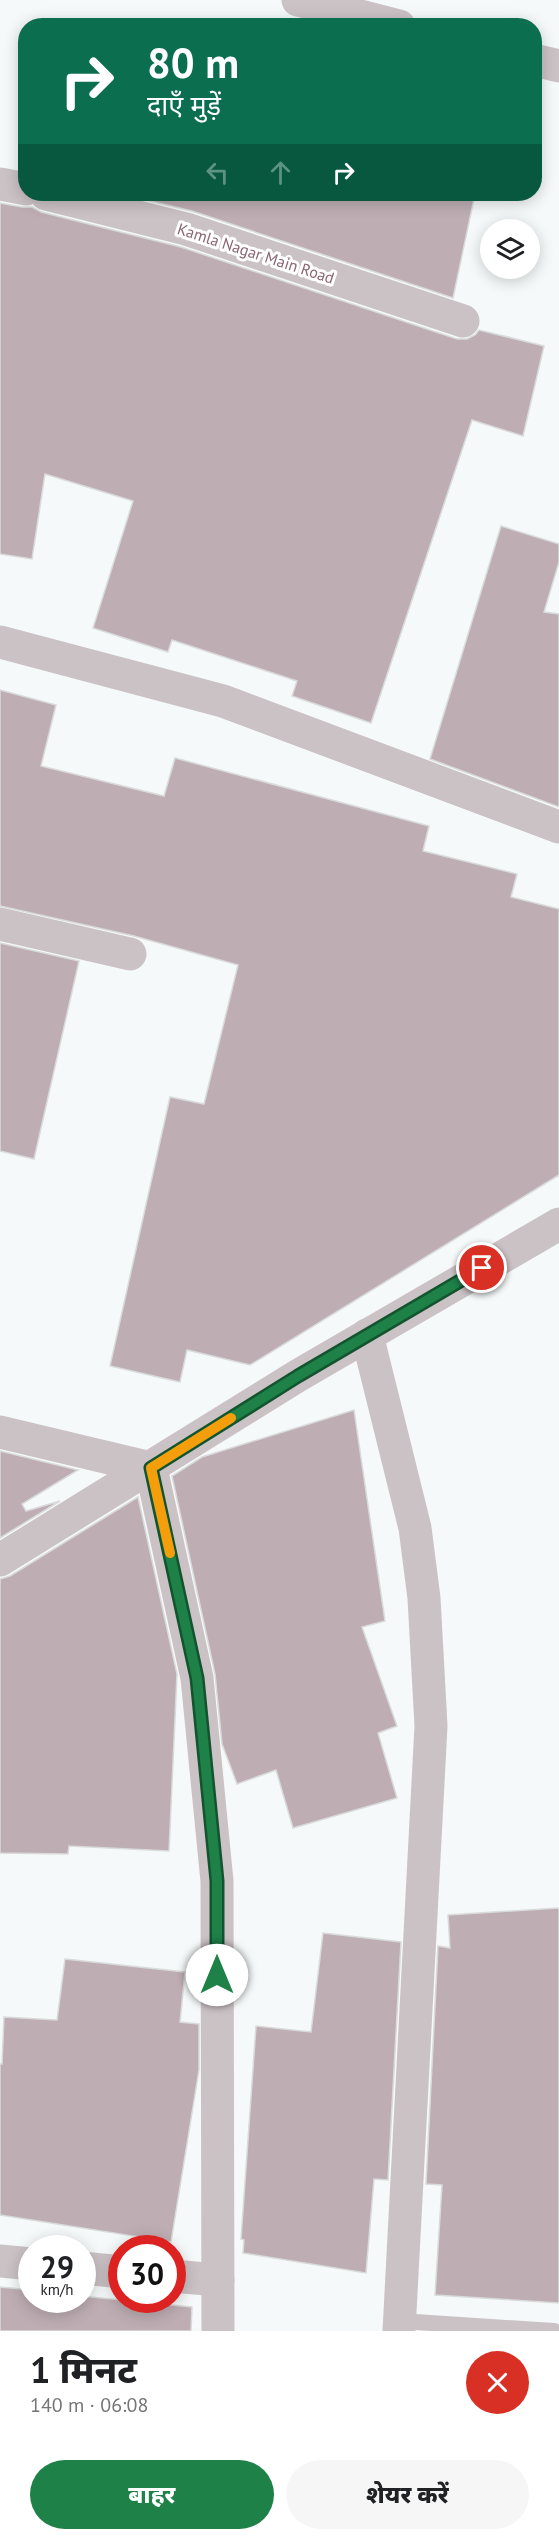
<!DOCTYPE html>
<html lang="hi">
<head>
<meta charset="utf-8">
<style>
  :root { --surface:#fff; --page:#f6f6f6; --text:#202124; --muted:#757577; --accent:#1d8148 }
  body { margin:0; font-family:"PT Sans","Noto Sans Devanagari",sans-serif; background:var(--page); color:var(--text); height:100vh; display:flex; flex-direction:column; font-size:22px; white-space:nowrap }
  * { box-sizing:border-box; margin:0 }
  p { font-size:20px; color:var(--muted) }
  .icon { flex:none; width:33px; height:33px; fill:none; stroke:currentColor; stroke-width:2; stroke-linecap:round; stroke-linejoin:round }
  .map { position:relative; height:2331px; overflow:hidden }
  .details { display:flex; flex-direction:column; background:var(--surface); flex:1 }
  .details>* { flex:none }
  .banner { position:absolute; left:18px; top:18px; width:524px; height:183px; border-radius:24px; box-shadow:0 3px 15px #0003; background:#0b6e4f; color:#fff; overflow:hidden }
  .tools { position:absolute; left:480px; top:219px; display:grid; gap:12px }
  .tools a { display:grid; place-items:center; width:60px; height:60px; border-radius:50%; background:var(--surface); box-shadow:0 3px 15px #0003; font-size:30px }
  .speed { position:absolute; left:18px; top:2235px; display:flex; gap:12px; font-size:30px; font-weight:700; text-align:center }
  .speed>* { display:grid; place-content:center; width:78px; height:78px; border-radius:50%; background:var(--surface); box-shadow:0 3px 15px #0003; line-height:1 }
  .speed small { font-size:15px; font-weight:400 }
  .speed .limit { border:9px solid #d22; background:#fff; color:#111 }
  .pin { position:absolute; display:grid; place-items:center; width:51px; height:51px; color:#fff; margin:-26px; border:3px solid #fff; border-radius:50%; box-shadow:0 2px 6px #0007 }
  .me { position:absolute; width:66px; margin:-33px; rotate:0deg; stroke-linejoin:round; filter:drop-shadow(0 0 4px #0008) }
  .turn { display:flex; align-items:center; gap:21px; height:126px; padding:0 30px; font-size:27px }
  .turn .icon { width:78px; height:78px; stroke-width:2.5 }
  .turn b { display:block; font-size:42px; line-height:51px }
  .lanes { display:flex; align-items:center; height:57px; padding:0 30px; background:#0003; justify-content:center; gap:30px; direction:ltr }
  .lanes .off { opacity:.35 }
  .round { display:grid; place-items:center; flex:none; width:63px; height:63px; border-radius:32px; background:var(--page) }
  .summary { display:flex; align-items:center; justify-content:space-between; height:102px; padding:0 30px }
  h1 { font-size:36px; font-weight:800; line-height:45px }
  .primary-button { display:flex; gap:12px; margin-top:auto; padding:12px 30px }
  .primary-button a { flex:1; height:69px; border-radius:36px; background:var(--accent); color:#fff; font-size:24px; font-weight:800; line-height:69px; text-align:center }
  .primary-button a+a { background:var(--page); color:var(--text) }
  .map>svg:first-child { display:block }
  .building { fill:#beaeb4; stroke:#d9dbdb; stroke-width:1.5 }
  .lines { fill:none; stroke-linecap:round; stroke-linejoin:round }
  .service { stroke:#cbc2c5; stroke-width:16 }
  .minor { stroke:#cbc2c5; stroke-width:33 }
  .route-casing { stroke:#13542f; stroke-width:15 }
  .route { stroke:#1d8148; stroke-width:10 }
  .slow { stroke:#f59e0b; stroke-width:10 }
  .labels { text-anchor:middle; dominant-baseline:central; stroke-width:6; stroke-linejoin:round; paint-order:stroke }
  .street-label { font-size:16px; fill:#8b6573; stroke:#fff }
</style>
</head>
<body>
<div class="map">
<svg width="559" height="2331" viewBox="0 0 559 2331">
  <rect width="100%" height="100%" fill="#f6f9f9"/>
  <g class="building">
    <path d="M121 194H475L453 298 192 211Z"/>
    <path d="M0 203 22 207H32L41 212 181 247 457 339H467L475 335 479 330 544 346 523 436 472 420 371 723 292 696 297 681 172 640 168 652 93 628 133 501 45 474 32 559 0 554Z"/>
    <path d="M501 526 559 544V562L544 612 559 614V807L430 759Z"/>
    <path d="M0 690 56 705 41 766 164 796 175 758 429 826 423 851 517 874 511 897 559 909V1175L250 1365 187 1350 180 1382 110 1366 170 1097 204 1104 238 965 134 936 0 906Z"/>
    <path d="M0 943 79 961 34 1159 0 1151Z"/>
    <path d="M354 1410 385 1621 362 1627 397 1726 378 1733 397 1798 293 1828 276 1770 237 1784 222 1744 215 1674 172 1476 202 1457Z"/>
    <path d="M0 1451 78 1470 22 1504 26 1511 60 1501 0 1538Z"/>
    <path d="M138 1497 177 1674 169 1851 69 1846 68 1854 0 1853V1579L10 1576Z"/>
    <path d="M559 1908V2303L435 2295 442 2185 426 2184 438 1946 450 1948 448 1915Z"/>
    <path d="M323 1933 401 1942 388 2180 374 2179 366 2273 243 2253 244 2240 241 2239 256 2026 311 2032Z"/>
    <path d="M65 1959 185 1972 180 2022 199 2024V2070L171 2242 0 2215V2064H2L4 2017 57 2020Z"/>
    <path d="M0 2287 32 2290V2300H82V2296L192 2307 191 2331H0Z"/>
  </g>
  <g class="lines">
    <path class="service" d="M400 2321 554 2331"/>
    <g class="minor">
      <path d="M298 0 399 26"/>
      <path d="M534 60 559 66"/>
      <path d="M0 184 26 189"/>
      <path d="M46 194 186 229 463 321"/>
      <path d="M0 642 223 701 559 827"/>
      <path d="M0 924 130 954"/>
      <path d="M367 1335 415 1528 424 1598 431 1726 399 2331"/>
      <path d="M0 1432 151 1468 197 1678 217 1881 218 2331"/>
      <path d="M0 1560 299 1375 559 1224"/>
      <path d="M0 2261 32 2264"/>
      <path d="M82 2268 122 2272"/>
      <path d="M172 2276 218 2280"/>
    </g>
  </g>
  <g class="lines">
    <defs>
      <path id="route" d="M217 1975V1881L197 1678 151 1468 298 1376 482 1268"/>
    </defs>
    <use href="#route" class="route-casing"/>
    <use href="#route" class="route"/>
    <path class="slow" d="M170 1553 151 1468 231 1418"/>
  </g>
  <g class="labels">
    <g class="street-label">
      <text transform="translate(256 253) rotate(18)">Kamla Nagar Main Road</text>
    </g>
  </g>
</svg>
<div class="tools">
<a><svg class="icon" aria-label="layers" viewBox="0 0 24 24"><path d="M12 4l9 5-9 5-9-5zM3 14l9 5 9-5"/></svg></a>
</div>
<div class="speed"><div>29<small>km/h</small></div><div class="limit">30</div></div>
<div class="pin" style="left:482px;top:1268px;background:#d93025"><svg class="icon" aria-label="arrive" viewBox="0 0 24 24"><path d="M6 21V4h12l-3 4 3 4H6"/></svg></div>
<svg class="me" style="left:217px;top:1975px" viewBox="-20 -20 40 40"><circle r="19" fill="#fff"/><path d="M0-13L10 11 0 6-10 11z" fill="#1d8148"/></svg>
<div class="banner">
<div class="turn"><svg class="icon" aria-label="right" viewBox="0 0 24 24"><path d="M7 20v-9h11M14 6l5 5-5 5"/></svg><div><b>80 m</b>दाएँ मुड़ें</div></div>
<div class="lanes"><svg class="icon off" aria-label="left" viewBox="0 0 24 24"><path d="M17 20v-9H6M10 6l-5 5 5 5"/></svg><svg class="icon off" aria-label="ahead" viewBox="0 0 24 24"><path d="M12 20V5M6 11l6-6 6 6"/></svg><svg class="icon" aria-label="right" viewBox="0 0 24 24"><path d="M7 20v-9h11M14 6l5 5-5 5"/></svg></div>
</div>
</div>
<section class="details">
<div class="summary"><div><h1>1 मिनट</h1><p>140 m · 06:08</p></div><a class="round" style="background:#d93025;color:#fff"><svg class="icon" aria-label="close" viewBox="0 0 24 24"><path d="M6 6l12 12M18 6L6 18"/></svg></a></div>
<div class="primary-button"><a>बाहर</a><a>शेयर करें</a></div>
</section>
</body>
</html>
